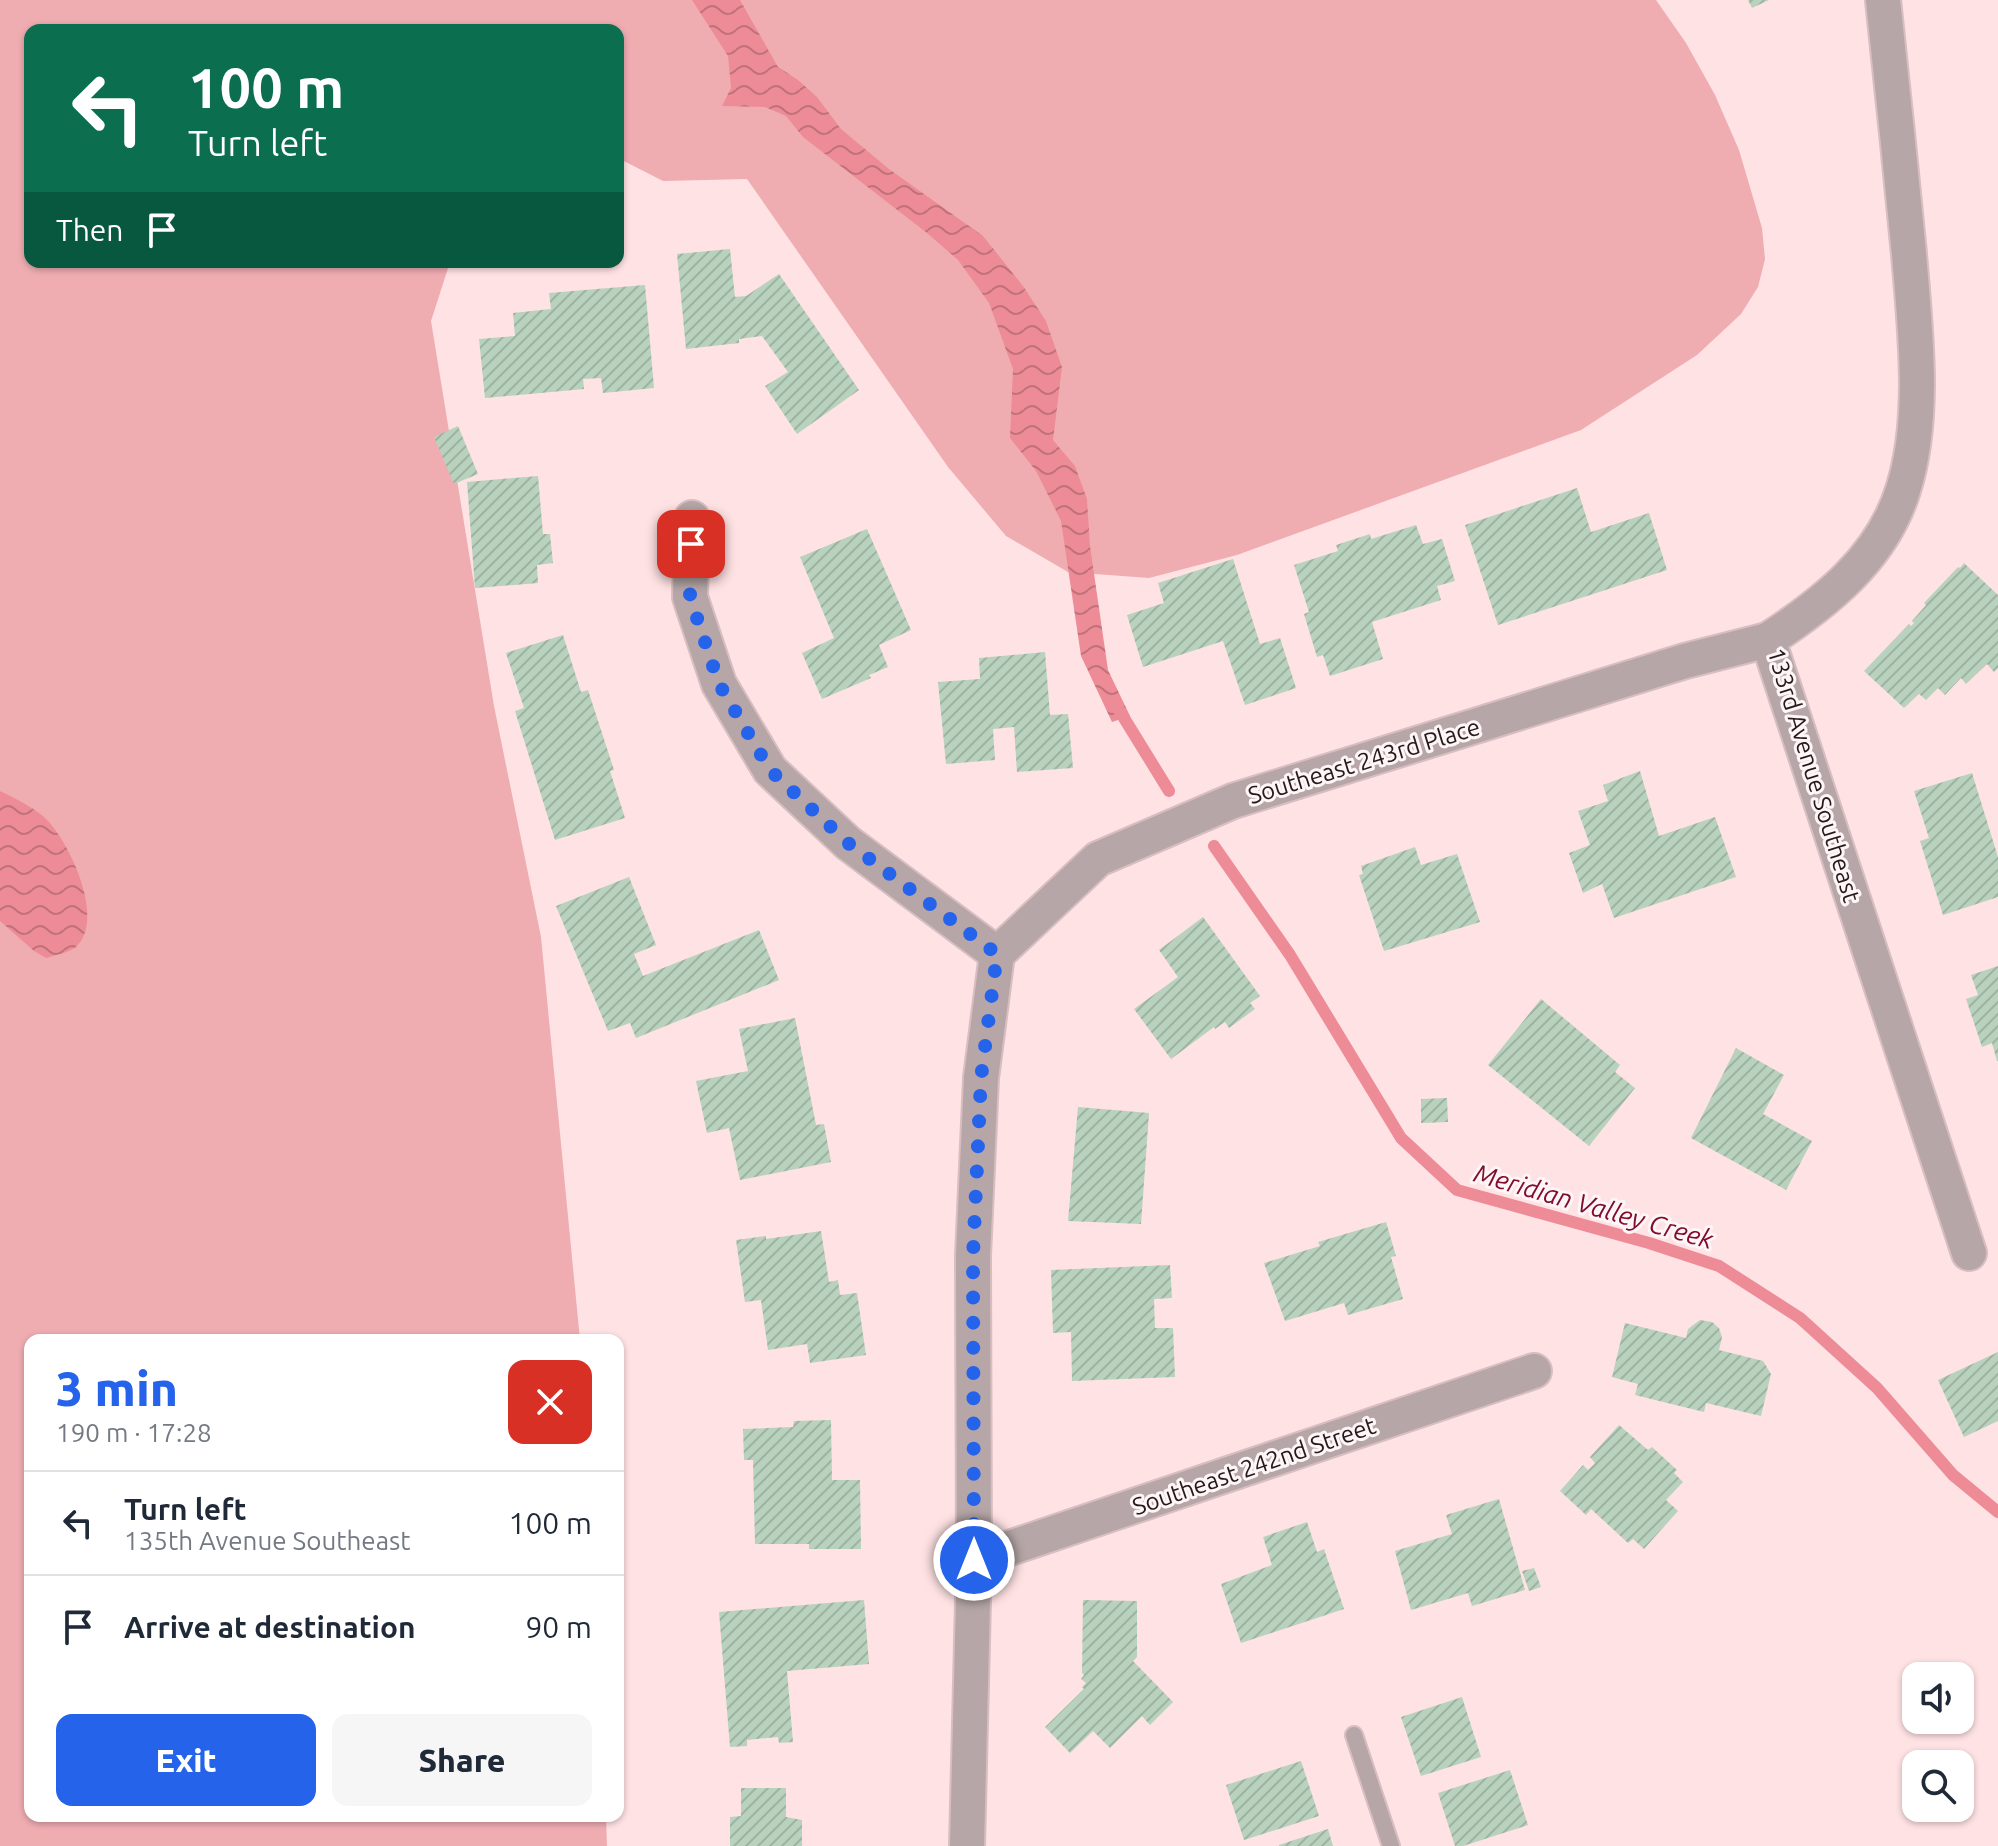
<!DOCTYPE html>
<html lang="en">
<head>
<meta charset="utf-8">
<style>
  :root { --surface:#fff; --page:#f6f6f7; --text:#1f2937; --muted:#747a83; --line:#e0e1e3; --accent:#2563eb }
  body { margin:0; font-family:Ubuntu,sans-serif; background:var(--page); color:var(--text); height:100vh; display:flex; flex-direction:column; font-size:30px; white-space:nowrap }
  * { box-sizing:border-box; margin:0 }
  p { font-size:26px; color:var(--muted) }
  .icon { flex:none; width:44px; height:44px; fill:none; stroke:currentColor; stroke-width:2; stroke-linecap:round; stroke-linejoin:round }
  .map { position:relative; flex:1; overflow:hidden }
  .side { position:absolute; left:24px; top:1334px; width:600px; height:488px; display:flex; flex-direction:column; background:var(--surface); border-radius:16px; box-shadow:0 2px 6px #0004 }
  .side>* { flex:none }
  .top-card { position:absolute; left:24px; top:24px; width:600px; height:244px; border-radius:16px; box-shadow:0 2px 6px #0004; background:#0b6e4f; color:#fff; overflow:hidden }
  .tools { position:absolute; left:1902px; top:1662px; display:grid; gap:16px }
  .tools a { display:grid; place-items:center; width:72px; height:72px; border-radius:16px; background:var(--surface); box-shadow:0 2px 6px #0004; font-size:40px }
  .pin { position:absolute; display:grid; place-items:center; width:68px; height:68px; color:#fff; margin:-34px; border-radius:16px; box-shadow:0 4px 12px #0006 }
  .me { position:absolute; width:88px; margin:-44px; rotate:0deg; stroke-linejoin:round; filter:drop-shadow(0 0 6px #0008) }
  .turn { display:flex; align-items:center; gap:28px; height:168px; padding:0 32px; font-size:36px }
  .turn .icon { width:104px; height:104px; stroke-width:2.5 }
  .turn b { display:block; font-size:56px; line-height:68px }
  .then { display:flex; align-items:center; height:76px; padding:0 32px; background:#0003; gap:16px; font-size:30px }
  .round { display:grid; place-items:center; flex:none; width:84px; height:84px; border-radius:16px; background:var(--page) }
  .overview { display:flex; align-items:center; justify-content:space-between; height:136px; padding:0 32px }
  h1 { font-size:48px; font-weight:800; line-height:60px; color:var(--accent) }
  .cta { display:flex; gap:16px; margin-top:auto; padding:16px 32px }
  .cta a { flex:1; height:92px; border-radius:16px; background:var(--accent); color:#fff; font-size:32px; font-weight:800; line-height:92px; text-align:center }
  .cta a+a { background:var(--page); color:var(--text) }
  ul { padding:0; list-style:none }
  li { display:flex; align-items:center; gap:24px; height:104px; padding:0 32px; border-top:2px solid var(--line) }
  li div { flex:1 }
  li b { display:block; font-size:30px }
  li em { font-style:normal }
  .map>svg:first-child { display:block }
  .green { fill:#efadb2 }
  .water { fill:url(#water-waves) }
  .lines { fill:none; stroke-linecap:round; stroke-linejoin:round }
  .stream { stroke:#ed8c96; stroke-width:12 }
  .building { fill:url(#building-hatch) }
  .service-casing { stroke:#d8bec0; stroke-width:20 }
  .minor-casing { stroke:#d8bec0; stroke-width:38 }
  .service { stroke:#b6a6a7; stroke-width:16 }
  .minor { stroke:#b6a6a7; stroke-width:34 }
  .route { stroke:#2563eb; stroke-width:14; stroke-dasharray:0 25.2 }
  .labels { text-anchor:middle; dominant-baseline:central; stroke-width:6; stroke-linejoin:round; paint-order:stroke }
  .street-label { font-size:24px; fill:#25191a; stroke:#fdf5f6 }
  .water-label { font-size:26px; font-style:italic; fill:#820c2d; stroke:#fdf5f6 }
</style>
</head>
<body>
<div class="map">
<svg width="1998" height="1846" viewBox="0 0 1998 1846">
  <defs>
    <pattern id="water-waves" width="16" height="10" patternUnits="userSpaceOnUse" patternTransform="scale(2)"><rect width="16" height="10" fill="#ed8c96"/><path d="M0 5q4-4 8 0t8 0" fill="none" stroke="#c0727a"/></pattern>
    <pattern id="building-hatch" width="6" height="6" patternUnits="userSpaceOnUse" patternTransform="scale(2)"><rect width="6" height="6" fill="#b8d2be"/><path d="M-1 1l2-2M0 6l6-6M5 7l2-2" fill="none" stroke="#9eb4a3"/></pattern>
  </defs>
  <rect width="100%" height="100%" fill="#ffe2e4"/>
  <path class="green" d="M0 0H1656L1686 43 1715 95 1739 150 1762 228 1765 259 1758 287 1741 314 1697 355 1581 430 1237 555 1149 578 1068 572 1006 536 948 467 747 179 663 181 618 158V30H30V262H450L431 321 494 706 541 937 580 1340H30V1816H606L607 1846H0Z"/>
  <g class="water">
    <path d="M692 0H740L778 67 798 80 817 97 841 129 889 169 983 236 1023 286 1046 321 1062 367 1053 440 1075 466 1087 499 1090 546 1108 670 1130 716 1112 722 1081 656 1061 521 1036 471 1010 438 1013 369 989 303 958 260 927 233 803 137 786 116 765 107 722 106 731 88 728 56Z"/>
    <path d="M0 791C16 799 36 808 48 821 70 844 106 920 76 947 68 953 56 955 46 958L34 951 0 921Z"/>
  </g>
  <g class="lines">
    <g class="stream">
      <path d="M1116 705 1169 791"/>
      <path d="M1214 846 1290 955 1401 1138 1457 1190 1649 1243 1719 1266 1800 1318 1877 1388 1953 1475 1998 1512"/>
    </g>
  </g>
  <g class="building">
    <path d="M1748 0H1769L1752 8Z"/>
    <path d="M730 249 735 297 746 296 779 274 859 390 797 434 765 386 788 372 762 336 739 339V343L686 349 677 254Z"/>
    <path d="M645 285 654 388 603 393 601 378 583 379 584 389 485 398 479 339 515 336 513 313 551 309 549 293Z"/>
    <path d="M458 426 478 474 454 484 434 437Z"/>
    <path d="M538 476 543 534H550L553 563 537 565 538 583 475 588 467 482Z"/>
    <path d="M1577 488 1591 532 1649 513 1667 570 1498 625 1465 525Z"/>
    <path d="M1416 525 1423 544 1442 539 1455 581 1437 586 1441 600 1372 622 1383 659 1330 676 1323 655 1317 657 1304 614 1309 612 1294 565 1338 551 1336 545 1370 534 1371 539Z"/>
    <path d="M867 529 911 630 879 645 888 667 869 675 871 678 822 699 802 653 834 638 800 557Z"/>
    <path d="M1233 559 1260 644 1280 638 1296 688 1245 705 1223 641 1143 667 1127 615 1164 603 1158 583Z"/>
    <path d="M1964 563 1998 595V668L1994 672 1987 664 1966 684 1961 678 1945 695 1938 688 1926 700 1919 694 1904 708 1864 671 1909 624 1911 626 1914 623 1912 621 1926 605 1924 603 1958 567 1960 568Z"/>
    <path d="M563 635 581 692 588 690 614 770 610 771 625 818 555 840 515 711 524 708 506 653Z"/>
    <path d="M1045 652 1050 715 1068 714 1073 768 1017 772 1014 727 993 729 995 760 946 764 938 682 980 679 979 658Z"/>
    <path d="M1640 771 1659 836 1715 817 1736 877 1614 918 1602 884 1583 893 1569 853 1590 845 1578 811 1608 801 1603 785Z"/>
    <path d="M1972 773 1998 857V897L1943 915 1920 841 1929 838 1914 791Z"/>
    <path d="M1415 847 1421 865 1457 854 1480 922 1384 951 1359 875 1363 874 1361 866Z"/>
    <path d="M629 877 656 945 634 954 643 976 759 930 779 980 636 1038 630 1023 608 1031 556 906Z"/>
    <path d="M1203 917 1260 996 1250 1003 1255 1009 1229 1028 1225 1022 1215 1029 1214 1027 1171 1059 1134 1009 1178 977 1159 950Z"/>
    <path d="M1998 966V1061H1997L1992 1043 1982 1047 1966 999 1978 995 1971 975Z"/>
    <path d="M1541 999 1620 1065 1615 1072 1635 1088 1589 1146 1488 1065Z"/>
    <path d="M795 1018 816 1125 824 1124 831 1162 740 1180 729 1128 707 1133 696 1081 748 1071 739 1029Z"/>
    <path d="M1736 1048 1784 1075 1763 1114 1812 1141 1786 1190 1691 1138Z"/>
    <path d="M1447 1098 1448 1122 1421 1123V1099Z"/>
    <path d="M1078 1107 1149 1113 1141 1224 1068 1221Z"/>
    <path d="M1386 1222 1396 1256 1391 1257 1403 1299 1348 1315 1344 1303 1285 1321 1264 1263 1320 1246 1318 1242Z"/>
    <path d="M821 1231 829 1282 838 1280 840 1295 857 1293 866 1355 810 1363 807 1344 768 1350 761 1300 745 1302 736 1240 766 1236V1239Z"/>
    <path d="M1170 1265 1172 1298 1154 1299 1155 1328H1173L1175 1377 1072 1381 1071 1332 1053 1333 1051 1270Z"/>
    <path d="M1700 1320 1712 1322 1719 1328 1722 1337 1719 1350 1763 1361 1771 1374 1761 1416 1706 1403 1704 1412 1635 1395 1638 1384 1612 1377 1625 1323 1686 1338 1688 1329Z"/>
    <path d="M1998 1352V1421L1964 1437 1938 1380Z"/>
    <path d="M831 1420 832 1480H860L861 1549H809V1544H755L753 1460H744L743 1429 793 1427 794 1421Z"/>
    <path d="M1619 1425 1648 1450 1652 1447 1677 1470 1674 1473 1683 1482 1666 1500 1678 1511 1644 1549 1633 1539 1628 1543 1591 1509 1586 1515 1560 1491 1583 1465 1588 1470 1595 1463 1590 1457Z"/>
    <path d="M1499 1499 1525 1590 1472 1606 1468 1593 1411 1610 1395 1551 1452 1534 1446 1515Z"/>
    <path d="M1307 1522 1317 1552 1324 1549 1344 1609 1241 1643 1221 1584 1272 1565 1263 1537Z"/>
    <path d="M1534 1568 1541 1587 1529 1591 1522 1571Z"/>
    <path d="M864 1600 869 1664 787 1671 793 1742 779 1743 778 1737 747 1740V1746L730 1747 719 1612Z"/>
    <path d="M1083 1600 1137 1601V1657L1133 1661 1173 1702 1150 1725 1142 1716 1110 1748 1093 1731 1070 1753 1045 1727 1084 1689 1082 1687 1086 1683 1081 1679 1084 1675 1082 1673Z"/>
    <path d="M1462 1697 1481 1757 1421 1776 1401 1717Z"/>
    <path d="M1301 1761 1319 1816 1244 1840 1226 1785Z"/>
    <path d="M1510 1770 1528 1825 1463 1846H1455L1438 1793Z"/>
    <path d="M741 1788H786V1817L802 1820V1846H730V1817L741 1816Z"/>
    <path d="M1328 1829 1333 1846H1279V1845Z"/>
  </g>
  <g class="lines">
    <defs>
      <path id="service" d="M1354 1735 1391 1846"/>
      <g id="minor">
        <path d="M1883 0C1892 85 1901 169 1909 254 1915 328 1926 418 1903 490 1882 558 1826 602 1768 640L1969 1253"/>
        <path d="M692 518 690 597 719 684 770 770 848 843 997 954"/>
        <path d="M997 954 1098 859 1233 801 1685 661 1768 640"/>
        <path d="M974 1560 1534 1371"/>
        <path d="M967 1846 974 1560 973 1256 981 1078 997 954"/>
      </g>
    </defs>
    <use href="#service" class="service-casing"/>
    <use href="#minor" class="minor-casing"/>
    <use href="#service" class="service"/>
    <use href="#minor" class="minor"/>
  </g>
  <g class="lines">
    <path class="route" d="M691 544 690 597 719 684 770 770 848 843 997 954 981 1078 973 1256 974 1560"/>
  </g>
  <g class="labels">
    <g class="street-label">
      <text transform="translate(1364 761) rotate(-17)">Southeast 243rd Place</text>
      <text transform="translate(1814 775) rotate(73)">133rd Avenue Southeast</text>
      <text transform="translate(1254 1466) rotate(-19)">Southeast 242nd Street</text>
    </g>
    <g class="water-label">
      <text transform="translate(1594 1206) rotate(16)">Meridian Valley Creek</text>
    </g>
  </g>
</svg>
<div class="tools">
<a><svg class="icon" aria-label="sound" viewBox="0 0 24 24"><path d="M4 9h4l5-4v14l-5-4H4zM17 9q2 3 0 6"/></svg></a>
<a><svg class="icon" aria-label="search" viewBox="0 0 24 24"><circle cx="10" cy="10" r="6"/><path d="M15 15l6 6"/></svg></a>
</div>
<div class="pin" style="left:691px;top:544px;background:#d93025"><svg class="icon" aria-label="arrive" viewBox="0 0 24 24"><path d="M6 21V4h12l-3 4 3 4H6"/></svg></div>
<svg class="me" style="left:974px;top:1560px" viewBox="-20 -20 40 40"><circle r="17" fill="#2563eb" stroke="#fff" stroke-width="3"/><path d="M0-11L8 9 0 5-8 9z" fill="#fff"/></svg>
<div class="top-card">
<div class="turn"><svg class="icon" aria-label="left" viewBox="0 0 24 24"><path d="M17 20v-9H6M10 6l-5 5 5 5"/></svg><div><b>100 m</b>Turn left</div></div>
<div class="then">Then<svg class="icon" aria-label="arrive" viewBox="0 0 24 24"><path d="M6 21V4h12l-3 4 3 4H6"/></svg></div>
</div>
<section class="side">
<div class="overview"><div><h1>3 min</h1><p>190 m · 17:28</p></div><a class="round" style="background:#d93025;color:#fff"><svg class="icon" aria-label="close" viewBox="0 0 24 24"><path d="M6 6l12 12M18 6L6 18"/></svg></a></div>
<ul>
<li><svg class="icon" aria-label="left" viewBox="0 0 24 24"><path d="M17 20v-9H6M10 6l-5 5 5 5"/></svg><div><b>Turn left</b><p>135th Avenue Southeast</p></div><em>100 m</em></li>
<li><svg class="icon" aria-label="arrive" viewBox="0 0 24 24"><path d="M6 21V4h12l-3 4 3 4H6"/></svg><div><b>Arrive at destination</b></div><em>90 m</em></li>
</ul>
<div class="cta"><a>Exit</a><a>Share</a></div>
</section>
</div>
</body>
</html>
